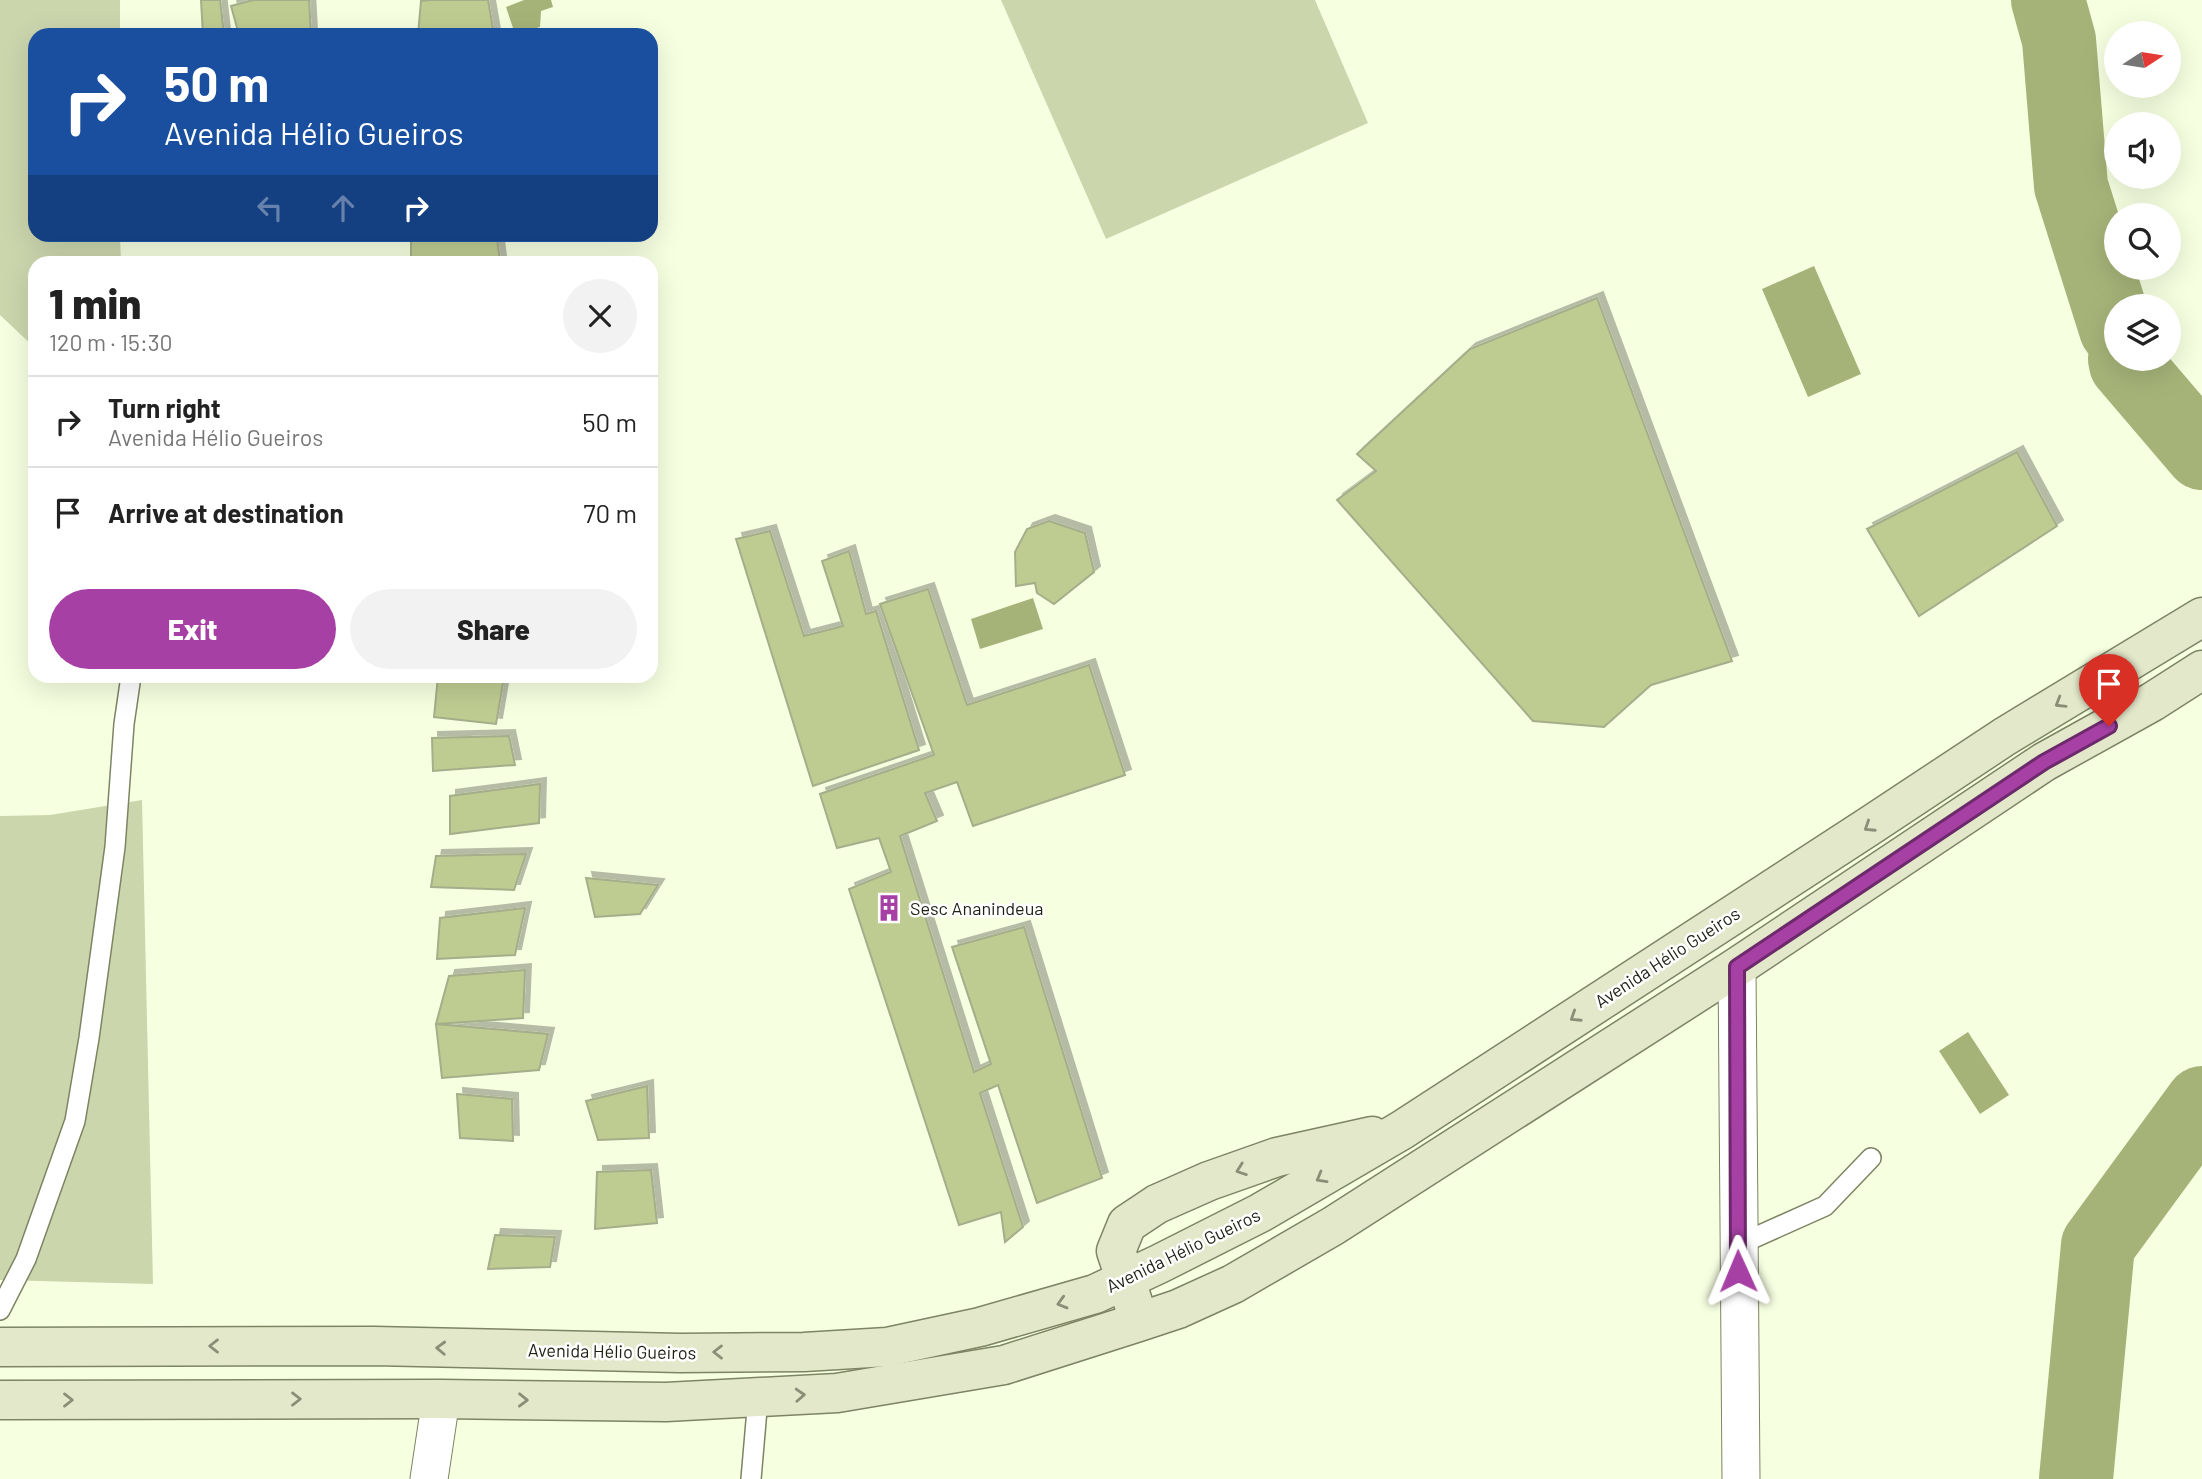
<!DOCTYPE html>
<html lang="en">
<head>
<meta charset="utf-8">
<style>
  :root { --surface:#fff; --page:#f2f2f2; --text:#222; --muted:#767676; --line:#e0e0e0; --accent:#a640a4 }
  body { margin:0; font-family:Barlow,sans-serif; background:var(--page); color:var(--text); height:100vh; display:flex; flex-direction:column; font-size:26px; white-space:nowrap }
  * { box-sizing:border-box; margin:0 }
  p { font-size:23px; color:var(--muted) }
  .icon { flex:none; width:38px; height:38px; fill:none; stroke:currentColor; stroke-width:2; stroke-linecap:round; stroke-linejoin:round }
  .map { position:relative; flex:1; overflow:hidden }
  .side { position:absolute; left:28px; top:256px; width:630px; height:427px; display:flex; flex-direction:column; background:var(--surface); border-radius:21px; box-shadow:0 7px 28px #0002 }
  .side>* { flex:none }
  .hud { position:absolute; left:28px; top:28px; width:630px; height:214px; border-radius:21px; box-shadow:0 7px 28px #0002; background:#1a4fa0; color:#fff; overflow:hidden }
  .needle { width:46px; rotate:78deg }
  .buttons { position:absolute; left:2104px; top:21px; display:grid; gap:14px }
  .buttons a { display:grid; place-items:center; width:77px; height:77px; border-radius:50%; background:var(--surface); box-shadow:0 7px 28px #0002; font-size:35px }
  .pin { position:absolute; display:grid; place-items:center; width:60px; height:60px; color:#fff; margin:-72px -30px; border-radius:50% 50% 50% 0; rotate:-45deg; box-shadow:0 0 7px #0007 }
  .pin .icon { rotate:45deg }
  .me { position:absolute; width:77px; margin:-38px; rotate:359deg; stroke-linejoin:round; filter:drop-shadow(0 0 5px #0008) }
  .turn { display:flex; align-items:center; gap:24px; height:147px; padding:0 21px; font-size:32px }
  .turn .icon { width:91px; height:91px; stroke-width:2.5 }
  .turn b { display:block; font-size:49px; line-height:60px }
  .lanes { display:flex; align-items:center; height:66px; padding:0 21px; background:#0003; justify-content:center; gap:35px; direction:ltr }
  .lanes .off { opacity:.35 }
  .round { display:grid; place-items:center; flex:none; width:74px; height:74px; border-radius:37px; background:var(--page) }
  .headline { display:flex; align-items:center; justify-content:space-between; height:119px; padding:0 21px }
  h1 { font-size:42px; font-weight:800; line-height:52px }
  .action { display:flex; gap:14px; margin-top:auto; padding:14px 21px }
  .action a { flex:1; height:80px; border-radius:42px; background:var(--accent); color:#fff; font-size:28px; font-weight:800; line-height:80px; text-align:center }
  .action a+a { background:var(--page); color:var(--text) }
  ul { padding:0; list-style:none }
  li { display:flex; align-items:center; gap:21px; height:91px; padding:0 21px; border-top:2px solid var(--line) }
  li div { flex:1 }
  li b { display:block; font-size:26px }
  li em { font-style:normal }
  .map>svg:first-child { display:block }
  .green { fill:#ccd6ad }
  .water { fill:#a6b378 }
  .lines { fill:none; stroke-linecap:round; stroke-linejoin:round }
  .river { stroke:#a6b378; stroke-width:74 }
  .building { fill:#bfcc91; stroke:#a5ad8a; stroke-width:2; filter:url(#shadow) }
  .service-casing { stroke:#7d8463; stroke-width:22 }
  .minor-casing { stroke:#7d8463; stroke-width:39 }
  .secondary-casing { stroke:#7d8463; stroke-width:41 }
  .service { stroke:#fff; stroke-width:19 }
  .minor { stroke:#fff; stroke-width:37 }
  .secondary { stroke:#e3e8ca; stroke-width:38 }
  .oneway { stroke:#8a8e77 }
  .route-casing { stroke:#6c2a6b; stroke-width:18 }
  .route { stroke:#a640a4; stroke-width:12 }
  .labels { text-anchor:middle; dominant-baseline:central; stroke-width:5; stroke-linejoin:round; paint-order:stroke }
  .poi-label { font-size:18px; fill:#1d2012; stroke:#fff; text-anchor:start }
  .street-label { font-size:18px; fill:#1d2012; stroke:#fff }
</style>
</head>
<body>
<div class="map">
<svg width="2202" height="1479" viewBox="0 0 2202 1479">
  <defs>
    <filter id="shadow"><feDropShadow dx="6" dy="-6" stdDeviation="0" flood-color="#0004"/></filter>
  </defs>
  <rect width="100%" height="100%" fill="#f7ffe1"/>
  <g class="green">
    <path d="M0 0H120V35H35V234L120 235 121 262H35V348L0 315Z"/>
    <path d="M1001 0H1315L1368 123 1106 239Z"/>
    <path d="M142 800 153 1284 0 1280V816L50 815Z"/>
  </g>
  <g class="water">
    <path d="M524 0H551L553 7 541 11 540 27 515 34 506 7Z"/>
    <path d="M1814 266 1861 374 1808 397 1762 289Z"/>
    <path d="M1033 598 1043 629 980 649 971 619Z"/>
    <path d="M1968 1032 2009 1095 1980 1114 1939 1051Z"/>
  </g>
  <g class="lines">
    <g class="river">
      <path d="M2048 0 2059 40 2071 186 2116 329"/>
      <path d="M2125 359 2126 364 2202 453"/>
      <path d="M2076 1479 2098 1245 2202 1103"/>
    </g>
  </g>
  <g class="building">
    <path d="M201 0H220L224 35H203Z"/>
    <path d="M253 0H309L311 35H239L231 6Z"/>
    <path d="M430 0H488L494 35H418L421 1Z"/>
    <path d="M497 238 500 262H411V241Z"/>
    <path d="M1597 298 1732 661 1651 685 1604 727 1533 721 1337 500 1376 471 1357 454 1470 349Z"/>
    <path d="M2017 452 2057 526 1919 616 1867 529Z"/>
    <path d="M1049 521 1085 533 1094 572 1054 604 1037 593 1035 583 1016 586 1015 552 1027 529Z"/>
    <path d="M770 531 804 636 843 626 822 561 849 551 866 614 876 611 919 750 813 786 736 539Z"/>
    <path d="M928 589 967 705 1089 665 1125 775 973 826 957 782 925 793 937 821 900 836 974 1072 991 1064 952 947 1024 927 1102 1178 1037 1203 998 1085 980 1093 1023 1227 1005 1242 1001 1212 959 1225 849 889 891 872 879 838 837 848 820 794 934 755 880 604Z"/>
    <path d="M438 676 504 677 496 724 434 717Z"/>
    <path d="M509 736 515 765 433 771 432 738Z"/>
    <path d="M540 784 539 823 450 834V796Z"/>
    <path d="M526 854 514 890 431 887 436 856Z"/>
    <path d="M586 878 658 885 640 914 595 917Z"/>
    <path d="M525 908 515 955 437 959 440 918Z"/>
    <path d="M525 970 523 1018 436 1024 449 976Z"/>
    <path d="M436 1024 548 1034 539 1070 442 1078Z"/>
    <path d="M647 1086 649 1138 598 1140 586 1101Z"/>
    <path d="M457 1094 512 1099 513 1141 460 1138Z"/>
    <path d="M651 1170 657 1223 595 1229 597 1172Z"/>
    <path d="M495 1235 555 1237 550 1267 488 1269Z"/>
  </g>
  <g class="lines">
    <defs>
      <g id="service">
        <path d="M1738 1245 1825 1206 1871 1158"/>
        <path d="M0 1310 26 1259 75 1121 89 1038 115 847 124 724 131 676"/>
        <path d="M751 1479 758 1398"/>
      </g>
      <g id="minor">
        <path d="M1737 967 1741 1479"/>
        <path d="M429 1479 441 1399"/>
      </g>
      <g id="secondary">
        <path d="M1133 1302 1116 1251 1127 1224 1157 1204 1209 1181 1277 1157 1372 1136"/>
        <path d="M0 1347 374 1346 680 1353 804 1352 887 1347 980 1327 1095 1294 1159 1264 1260 1213 1402 1130 1868 827 2004 737 2202 617"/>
        <path d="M0 1400 441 1399 666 1402 837 1393 1004 1365 1139 1322 1178 1309 1233 1284 1333 1226 1737 967 2044 762 2152 702 2202 670"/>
      </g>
    </defs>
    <use href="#service" class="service-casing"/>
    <use href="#minor" class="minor-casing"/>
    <use href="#secondary" class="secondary-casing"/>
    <use href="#service" class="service"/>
    <use href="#minor" class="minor"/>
    <use href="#secondary" class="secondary"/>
  </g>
  <defs><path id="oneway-chevron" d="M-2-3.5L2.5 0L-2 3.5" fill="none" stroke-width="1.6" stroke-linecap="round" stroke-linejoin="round" transform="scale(1.75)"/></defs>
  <g class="oneway">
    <use href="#oneway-chevron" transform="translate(2060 703) rotate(149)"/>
    <use href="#oneway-chevron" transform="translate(1869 827) rotate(147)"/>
    <use href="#oneway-chevron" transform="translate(1575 1017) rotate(147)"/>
    <use href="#oneway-chevron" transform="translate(1241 1170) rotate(160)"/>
    <use href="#oneway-chevron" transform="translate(1321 1178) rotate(150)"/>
    <use href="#oneway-chevron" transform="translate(1062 1303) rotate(164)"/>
    <use href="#oneway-chevron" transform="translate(214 1346) rotate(180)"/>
    <use href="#oneway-chevron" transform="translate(441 1348) rotate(-178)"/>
    <use href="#oneway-chevron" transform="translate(718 1352) rotate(180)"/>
    <use href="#oneway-chevron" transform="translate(800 1395) rotate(-3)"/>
    <use href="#oneway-chevron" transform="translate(296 1399)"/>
    <use href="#oneway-chevron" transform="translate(68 1400)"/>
    <use href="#oneway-chevron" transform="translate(523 1400) rotate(1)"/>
  </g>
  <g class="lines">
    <defs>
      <path id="route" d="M1738 1271 1737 967 2044 762 2109 726"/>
    </defs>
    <use href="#route" class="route-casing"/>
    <use href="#route" class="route"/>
  </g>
  <defs>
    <symbol id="building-bare" viewBox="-9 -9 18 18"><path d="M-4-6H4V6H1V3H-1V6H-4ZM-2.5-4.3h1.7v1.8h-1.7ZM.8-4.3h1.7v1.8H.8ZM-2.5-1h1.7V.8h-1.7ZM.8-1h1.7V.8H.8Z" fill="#a640a4" stroke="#fff" stroke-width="2.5" paint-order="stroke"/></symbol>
  </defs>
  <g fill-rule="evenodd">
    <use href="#building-bare" x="870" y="889" width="38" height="38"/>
  </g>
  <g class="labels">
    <g class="poi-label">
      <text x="910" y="908">Sesc Ananindeua</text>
    </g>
    <g class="street-label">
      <text transform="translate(1667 957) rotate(-33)">Avenida Hélio Gueiros</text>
      <text transform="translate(1183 1250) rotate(-26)">Avenida Hélio Gueiros</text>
      <text transform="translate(612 1351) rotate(1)">Avenida Hélio Gueiros</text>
    </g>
  </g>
</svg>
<div class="buttons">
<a><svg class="needle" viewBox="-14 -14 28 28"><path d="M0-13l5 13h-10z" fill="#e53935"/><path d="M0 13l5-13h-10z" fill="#767676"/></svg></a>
<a><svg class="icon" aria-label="sound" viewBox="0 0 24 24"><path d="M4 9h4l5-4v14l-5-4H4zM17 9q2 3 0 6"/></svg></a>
<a><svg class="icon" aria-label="search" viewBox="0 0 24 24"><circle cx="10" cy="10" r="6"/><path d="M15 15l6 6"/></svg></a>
<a><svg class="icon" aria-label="layers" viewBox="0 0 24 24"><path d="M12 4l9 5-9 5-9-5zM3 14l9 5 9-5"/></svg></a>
</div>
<div class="pin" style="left:2109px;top:726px;background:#d93025"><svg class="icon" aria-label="arrive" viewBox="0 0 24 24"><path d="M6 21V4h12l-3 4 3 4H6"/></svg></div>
<svg class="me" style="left:1738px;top:1271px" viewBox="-20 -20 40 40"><path d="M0-17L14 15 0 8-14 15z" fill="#a640a4" stroke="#fff" stroke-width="4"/></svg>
<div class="hud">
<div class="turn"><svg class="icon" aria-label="right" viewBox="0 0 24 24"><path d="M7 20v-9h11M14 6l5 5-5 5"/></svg><div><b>50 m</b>Avenida Hélio Gueiros</div></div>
<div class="lanes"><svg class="icon off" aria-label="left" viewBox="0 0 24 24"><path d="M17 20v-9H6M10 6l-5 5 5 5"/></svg><svg class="icon off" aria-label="ahead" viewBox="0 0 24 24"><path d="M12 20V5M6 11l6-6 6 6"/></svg><svg class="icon" aria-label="right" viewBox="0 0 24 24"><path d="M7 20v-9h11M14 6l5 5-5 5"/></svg></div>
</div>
<section class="side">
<div class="headline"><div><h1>1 min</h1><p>120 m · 15:30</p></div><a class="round"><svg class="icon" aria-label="close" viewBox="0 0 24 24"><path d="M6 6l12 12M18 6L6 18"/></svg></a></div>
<ul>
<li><svg class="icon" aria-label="right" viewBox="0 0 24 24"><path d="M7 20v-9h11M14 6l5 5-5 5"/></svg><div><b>Turn right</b><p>Avenida Hélio Gueiros</p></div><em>50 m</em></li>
<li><svg class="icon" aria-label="arrive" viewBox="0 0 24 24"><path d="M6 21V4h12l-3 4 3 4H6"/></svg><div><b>Arrive at destination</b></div><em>70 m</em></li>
</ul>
<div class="action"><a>Exit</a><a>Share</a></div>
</section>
</div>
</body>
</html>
